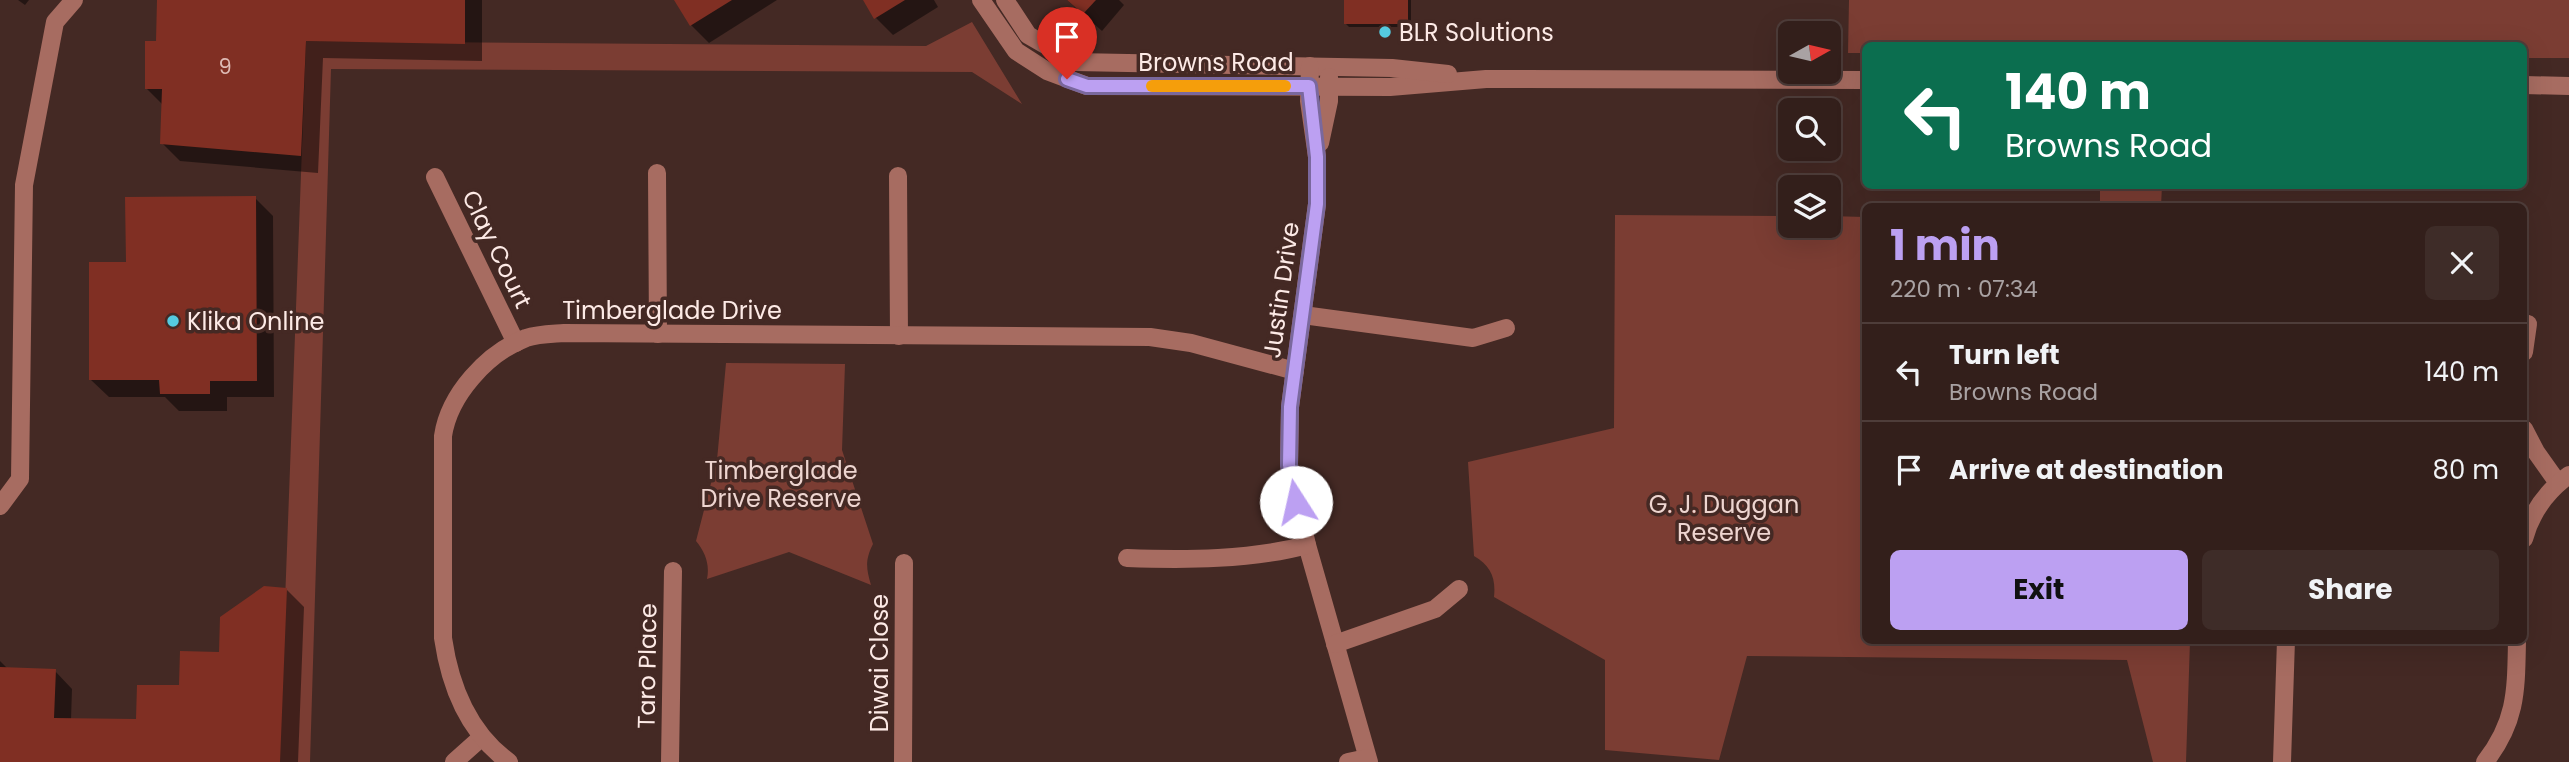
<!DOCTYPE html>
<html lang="en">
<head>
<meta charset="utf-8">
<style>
  :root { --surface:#331f1b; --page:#3e2c28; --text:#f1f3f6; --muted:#a9a2a3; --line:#4e3d3a; --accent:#bca0f2 }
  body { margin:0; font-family:Poppins,sans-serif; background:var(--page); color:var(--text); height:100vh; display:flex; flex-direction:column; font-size:26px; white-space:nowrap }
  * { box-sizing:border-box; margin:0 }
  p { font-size:23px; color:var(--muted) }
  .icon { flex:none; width:38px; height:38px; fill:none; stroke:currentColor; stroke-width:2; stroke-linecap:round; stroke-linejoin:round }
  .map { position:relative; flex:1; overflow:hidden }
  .side { position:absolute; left:1862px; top:203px; width:665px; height:441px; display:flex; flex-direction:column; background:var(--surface); border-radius:10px; box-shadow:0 7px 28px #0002,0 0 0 2px var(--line) }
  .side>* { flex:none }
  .hud { position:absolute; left:1862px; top:42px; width:665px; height:147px; border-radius:10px; box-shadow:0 7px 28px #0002,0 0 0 2px var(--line); background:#0b6e4f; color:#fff; overflow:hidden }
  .needle { width:46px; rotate:82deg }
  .fabs { position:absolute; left:1778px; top:21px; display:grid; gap:14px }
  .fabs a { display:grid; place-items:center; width:63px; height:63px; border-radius:10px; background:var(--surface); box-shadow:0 7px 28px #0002,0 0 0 2px var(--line); font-size:35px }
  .pin { position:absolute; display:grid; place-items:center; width:60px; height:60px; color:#fff; margin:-72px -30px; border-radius:50% 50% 50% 0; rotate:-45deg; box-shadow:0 0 7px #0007 }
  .pin .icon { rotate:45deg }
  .me { position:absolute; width:77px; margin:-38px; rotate:350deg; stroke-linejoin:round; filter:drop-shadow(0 0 5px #0008) }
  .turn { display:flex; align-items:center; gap:24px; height:147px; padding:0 28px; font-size:32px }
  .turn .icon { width:91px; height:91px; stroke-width:2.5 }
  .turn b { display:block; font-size:49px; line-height:60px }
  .round { display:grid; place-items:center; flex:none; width:74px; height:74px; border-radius:10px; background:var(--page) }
  .head { display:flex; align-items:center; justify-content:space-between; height:119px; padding:0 28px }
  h1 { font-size:42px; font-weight:700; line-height:52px; color:var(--accent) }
  .cta { display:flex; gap:14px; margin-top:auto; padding:14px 28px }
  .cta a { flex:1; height:80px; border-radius:10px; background:var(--accent); color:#111; font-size:28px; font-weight:700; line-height:80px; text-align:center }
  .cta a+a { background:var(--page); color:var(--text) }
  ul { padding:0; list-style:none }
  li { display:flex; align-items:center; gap:21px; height:98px; padding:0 28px; border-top:2px solid var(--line) }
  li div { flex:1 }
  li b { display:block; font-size:26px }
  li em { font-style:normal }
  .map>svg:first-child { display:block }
  .green { fill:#7b3d33 }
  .shadow { fill:#0007 }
  .building { fill:#802f23 }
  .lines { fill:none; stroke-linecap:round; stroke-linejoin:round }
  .minor { stroke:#a76c61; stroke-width:18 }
  .route-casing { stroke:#7a689d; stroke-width:18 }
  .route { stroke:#bca0f2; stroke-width:12 }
  .slow { stroke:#f59e0b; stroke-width:12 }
  .poi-dot { fill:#55cadf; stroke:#442924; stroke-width:2.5 }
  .labels { text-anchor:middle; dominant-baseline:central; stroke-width:7; stroke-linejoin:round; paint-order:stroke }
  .number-label { font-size:21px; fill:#debbb5 }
  .poi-label { font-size:24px; fill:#fdeae6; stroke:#442924; text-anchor:start }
  .street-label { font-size:24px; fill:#fdeae6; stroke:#442924 }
  .park-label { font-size:24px; fill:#eed5d0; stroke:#442924 }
</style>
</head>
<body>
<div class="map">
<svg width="2569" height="762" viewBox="0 0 2569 762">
  <rect width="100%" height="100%" fill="#442924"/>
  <g class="green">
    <path d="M1849 0H2569V58H2524V46H1866L1865 53H1848Z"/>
    <path d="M972 22 1022 104 972 72 331 69 310 762H279L306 41 926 46Z"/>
    <path d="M2100 186H2162L2161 206H2100Z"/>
    <path d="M1615 215 1790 216V226H1829V216L1865 217 1866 640 2190 641 2186 762H2153L2127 660 1747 656 1719 760 1605 750V660L1494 597C1496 578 1491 566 1474 556L1468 462 1614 428Z"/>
    <path d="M726 363 845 364 842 450 873 544C865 560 866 568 871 585L789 552 707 579C710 564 705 552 696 541L717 460Z"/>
  </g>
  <g class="shadow">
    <path d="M18 0H29L25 5Z"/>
    <path d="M159 0H482V61L323 58 318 173 180 161 162 143 163 105 146 88 158 43Z"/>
    <path d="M676 0H777L709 43 691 25Z"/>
    <path d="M865 0H934L938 7 893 35 876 18Z"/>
    <path d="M1067 0H1119L1124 5 1102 31Z"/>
    <path d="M1346 0H1411V27H1349L1345 23Z"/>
    <path d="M255 198 273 216 274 397H227V411H179L165 397H109L91 380 128 264Z"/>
    <path d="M286 589 304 607 298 762H0V661L8 669 55 671 72 689 71 720 138 721 221 654Z"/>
  </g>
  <g class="building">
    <path d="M157 0H465V44L306 41 301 156 160 144 162 89H145V41H156Z"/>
    <path d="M674 0H732L690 26Z"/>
    <path d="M863 0H905L874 19Z"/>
    <path d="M1067 0H1096L1083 14Z"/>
    <rect x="1344" y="0" width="64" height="24"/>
    <path d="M256 196 257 381H210V394H160L159 380H89V262H126L125 197Z"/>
    <path d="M264 586 287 588 280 762H0V667L56 669 54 718 136 719 137 685H179L180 651 219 652 220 617Z"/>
  </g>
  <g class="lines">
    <g class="minor">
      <path d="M981 0 1016 51 1047 71 1087 86 1390 87 1486 79 1866 80"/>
      <path d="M1005 0 1028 35 1075 62 1392 68 1448 74"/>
      <path d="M1310 66 1309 101 1317 157V204L1290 407 1289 465 1307 545 1369 762"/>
      <path d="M2524 85 2569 86"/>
      <path d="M1320 143 1329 101V77"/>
      <path d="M657 173 658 334"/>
      <path d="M898 176 899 336"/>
      <path d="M435 177 516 343"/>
      <path d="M1303 315 1473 338 1506 328"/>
      <path d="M2524 352 2528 324"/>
      <path d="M2524 429 2536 452 2558 483"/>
      <path d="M0 506 20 479 24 185 55 22 74 0"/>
      <path d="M2524 539C2531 513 2547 491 2569 475"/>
      <path d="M1127 558C1185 560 1252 560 1307 545"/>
      <path d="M1335 644 1435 609 1459 589"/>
      <path d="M454 762 482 737"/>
      <path d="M509 762C469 733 450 686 443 638V436C449 395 487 353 526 338 538 334 551 334 564 333L1150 337 1191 343 1295 371"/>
      <path d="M670 762 673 571"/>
      <path d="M903 762 904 563"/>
      <path d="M1348 762 1367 758"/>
      <path d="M2282 762 2286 640"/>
      <path d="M2485 762C2517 721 2516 690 2517 640"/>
    </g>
  </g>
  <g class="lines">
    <defs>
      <path id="route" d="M1067 79 1087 86H1309L1317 157V204L1290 407 1289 465 1296 502"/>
    </defs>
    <use href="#route" class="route-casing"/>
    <use href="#route" class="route"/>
    <path class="slow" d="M1152 86H1285"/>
  </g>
  <g class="poi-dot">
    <circle cx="1385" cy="32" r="7"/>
    <circle cx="173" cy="321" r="7"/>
  </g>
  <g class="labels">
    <g class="number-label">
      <text x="225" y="66">9</text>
    </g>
    <g class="poi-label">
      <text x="1399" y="32">BLR Solutions</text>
      <text x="187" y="321">Klika Online</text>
    </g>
    <g class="street-label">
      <text x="1216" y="62">Browns Road</text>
      <text transform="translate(497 249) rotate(64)">Clay Court</text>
      <text transform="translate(1281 290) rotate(-82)">Justin Drive</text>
      <text x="672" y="310">Timberglade Drive</text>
      <text transform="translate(879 663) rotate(-90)">Diwai Close</text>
      <text transform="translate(647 666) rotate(-89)">Taro Place</text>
    </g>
    <g class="park-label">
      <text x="781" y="470">Timberglade<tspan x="781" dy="28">Drive Reserve</tspan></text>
      <text x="1724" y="504">G. J. Duggan<tspan x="1724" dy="28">Reserve</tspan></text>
    </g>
  </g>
</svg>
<div class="fabs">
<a><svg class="needle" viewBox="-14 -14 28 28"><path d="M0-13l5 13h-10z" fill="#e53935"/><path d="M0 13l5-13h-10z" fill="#a9a2a3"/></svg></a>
<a><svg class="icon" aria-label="search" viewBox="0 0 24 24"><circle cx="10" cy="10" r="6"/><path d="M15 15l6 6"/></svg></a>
<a><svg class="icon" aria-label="layers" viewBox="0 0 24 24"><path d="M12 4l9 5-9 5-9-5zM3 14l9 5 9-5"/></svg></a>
</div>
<div class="pin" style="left:1067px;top:79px;background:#d93025"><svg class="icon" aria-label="arrive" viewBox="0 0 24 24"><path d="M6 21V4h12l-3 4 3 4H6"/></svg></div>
<svg class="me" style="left:1296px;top:502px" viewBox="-20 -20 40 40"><circle r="19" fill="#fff"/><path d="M0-13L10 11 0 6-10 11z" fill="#bca0f2"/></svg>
<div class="hud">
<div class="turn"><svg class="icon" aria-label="left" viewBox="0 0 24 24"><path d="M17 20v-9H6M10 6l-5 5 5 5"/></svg><div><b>140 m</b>Browns Road</div></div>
</div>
<section class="side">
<div class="head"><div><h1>1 min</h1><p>220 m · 07:34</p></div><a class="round"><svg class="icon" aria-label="close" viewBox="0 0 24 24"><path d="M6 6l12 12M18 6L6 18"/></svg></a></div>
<ul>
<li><svg class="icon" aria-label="left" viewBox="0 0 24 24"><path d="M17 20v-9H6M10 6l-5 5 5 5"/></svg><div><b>Turn left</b><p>Browns Road</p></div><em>140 m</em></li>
<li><svg class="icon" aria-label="arrive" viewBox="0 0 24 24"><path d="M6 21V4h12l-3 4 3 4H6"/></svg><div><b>Arrive at destination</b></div><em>80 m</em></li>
</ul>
<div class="cta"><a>Exit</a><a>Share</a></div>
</section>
</div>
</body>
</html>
